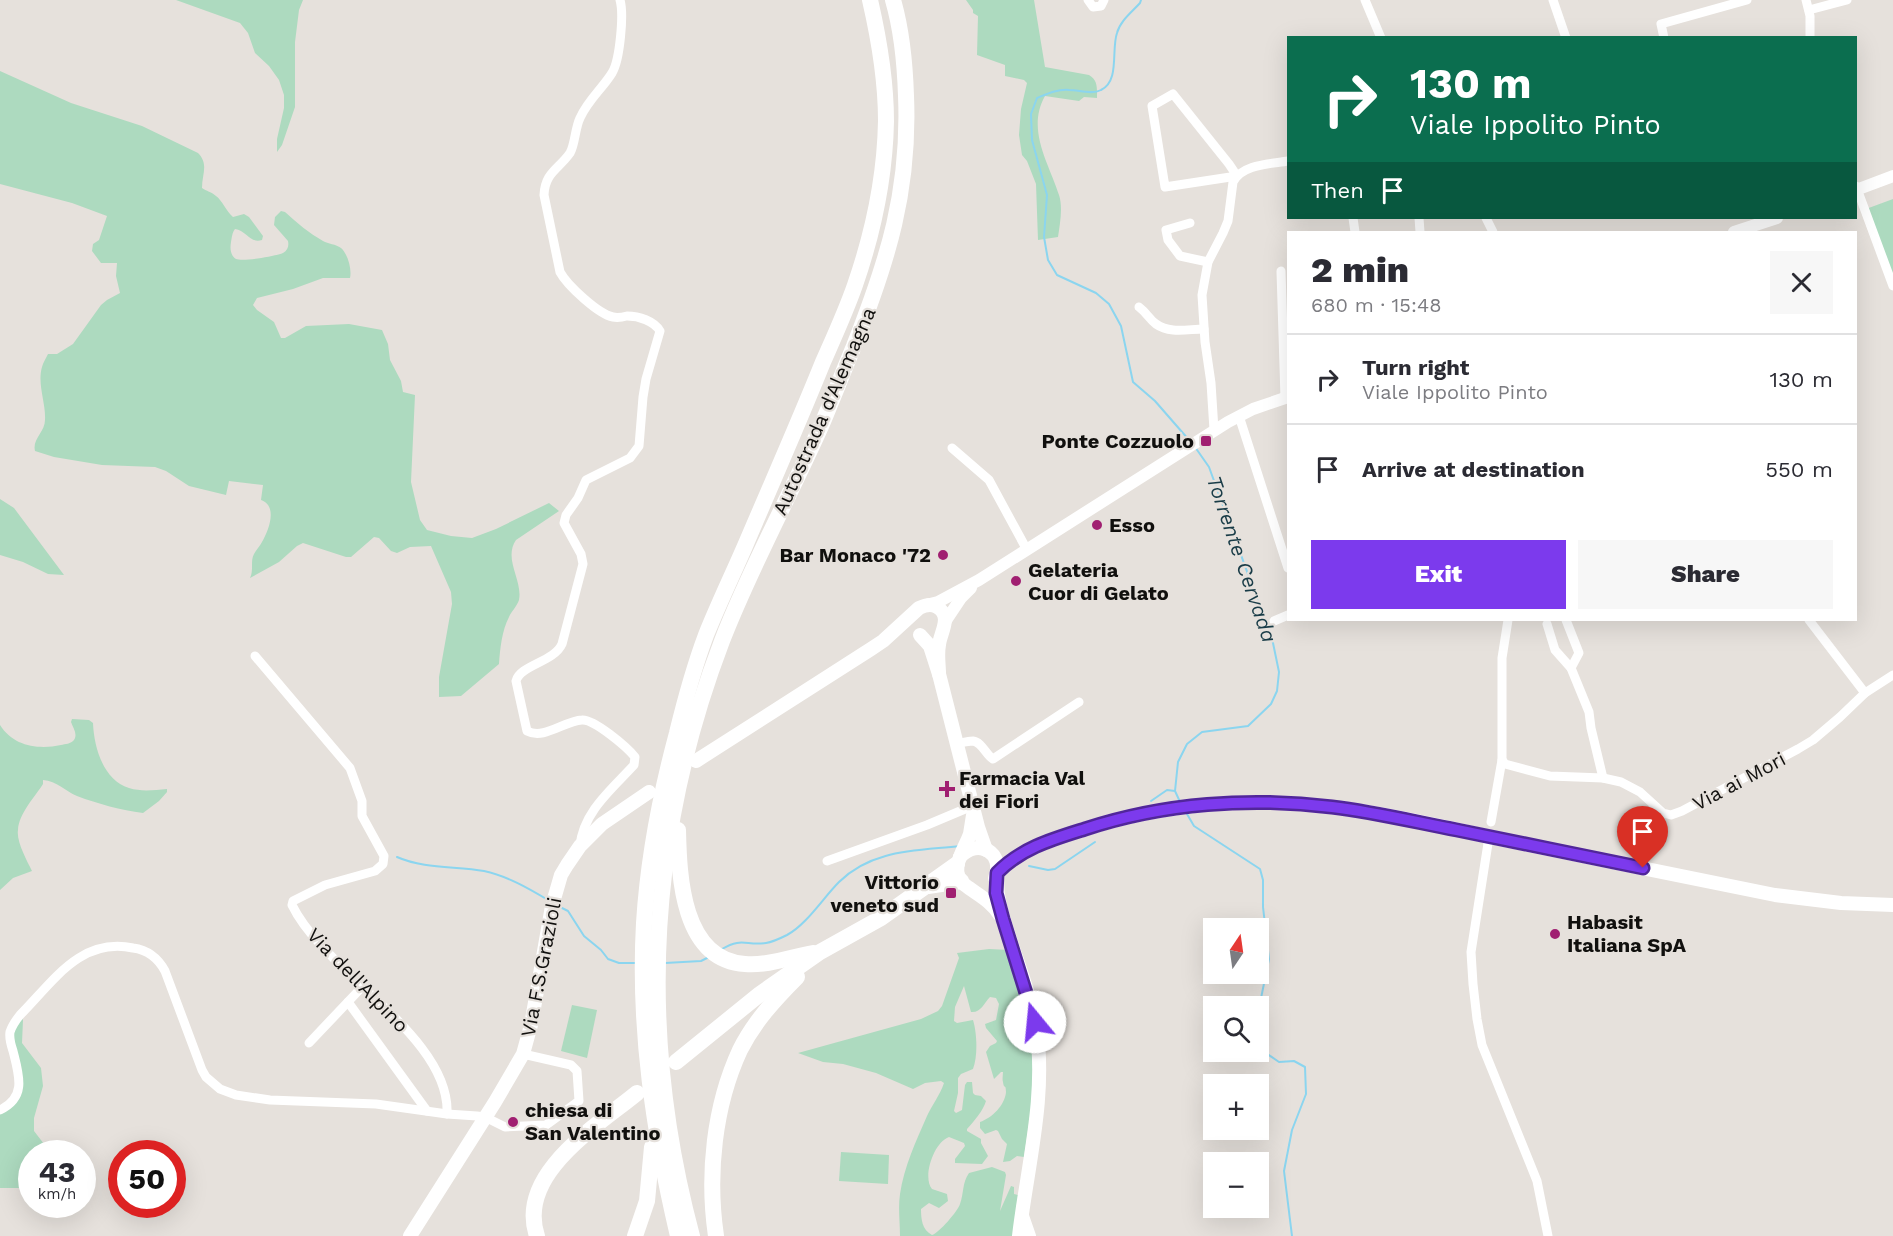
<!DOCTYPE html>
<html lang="en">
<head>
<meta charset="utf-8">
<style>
  :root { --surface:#fff; --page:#f7f7f7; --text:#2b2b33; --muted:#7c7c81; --line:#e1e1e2; --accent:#7c3aed }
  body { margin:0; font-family:"Work Sans",sans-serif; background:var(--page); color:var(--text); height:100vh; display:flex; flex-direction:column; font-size:22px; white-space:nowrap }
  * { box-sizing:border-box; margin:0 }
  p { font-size:20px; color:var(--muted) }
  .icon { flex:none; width:33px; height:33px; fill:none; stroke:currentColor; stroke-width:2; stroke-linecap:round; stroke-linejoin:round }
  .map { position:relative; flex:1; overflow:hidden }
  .panel { position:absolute; left:1287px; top:231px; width:570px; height:390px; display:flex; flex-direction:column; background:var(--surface); border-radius:0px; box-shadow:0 6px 24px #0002 }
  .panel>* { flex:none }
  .top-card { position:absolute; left:1287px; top:36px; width:570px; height:183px; border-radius:0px; box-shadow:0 6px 24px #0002; background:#0b6e4f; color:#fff; overflow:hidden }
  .needle { width:39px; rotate:13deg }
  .controls { position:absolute; left:1203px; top:918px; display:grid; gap:12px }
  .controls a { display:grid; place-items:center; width:66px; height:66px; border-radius:0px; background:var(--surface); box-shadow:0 6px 24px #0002; font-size:30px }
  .speed { position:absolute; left:18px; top:1140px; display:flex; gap:12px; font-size:30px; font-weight:700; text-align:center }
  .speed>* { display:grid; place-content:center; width:78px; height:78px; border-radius:50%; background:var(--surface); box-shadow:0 6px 24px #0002; line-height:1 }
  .speed small { font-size:15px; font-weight:400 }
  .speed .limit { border:9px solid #d22; background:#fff; color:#111 }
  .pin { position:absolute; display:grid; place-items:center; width:51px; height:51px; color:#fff; margin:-62px -26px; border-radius:50% 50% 50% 0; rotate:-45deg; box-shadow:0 0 6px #0007 }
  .pin .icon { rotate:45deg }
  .me { position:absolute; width:66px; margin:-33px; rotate:343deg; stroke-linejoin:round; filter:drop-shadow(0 0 4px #0008) }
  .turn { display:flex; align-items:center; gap:21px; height:126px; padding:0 24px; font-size:27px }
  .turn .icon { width:78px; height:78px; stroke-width:2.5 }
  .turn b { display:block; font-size:42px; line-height:51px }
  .then { display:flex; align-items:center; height:57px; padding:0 24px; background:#0003; gap:12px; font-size:22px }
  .round { display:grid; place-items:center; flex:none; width:63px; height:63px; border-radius:0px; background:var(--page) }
  .headline { display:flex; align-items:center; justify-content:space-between; height:102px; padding:0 24px }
  h1 { font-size:36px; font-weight:800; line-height:45px }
  .cta { display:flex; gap:12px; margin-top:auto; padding:12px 24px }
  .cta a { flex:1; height:69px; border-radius:0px; background:var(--accent); color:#fff; font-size:24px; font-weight:800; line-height:69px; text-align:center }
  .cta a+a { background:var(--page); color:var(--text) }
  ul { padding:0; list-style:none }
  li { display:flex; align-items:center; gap:18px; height:90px; padding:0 24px; border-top:2px solid var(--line) }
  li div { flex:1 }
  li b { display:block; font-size:22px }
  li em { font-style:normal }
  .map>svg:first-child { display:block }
  .green { fill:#addabf }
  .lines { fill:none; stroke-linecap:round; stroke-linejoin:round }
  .stream { stroke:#8bd5ef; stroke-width:2 }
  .minor { stroke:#fff; stroke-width:9 }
  .tertiary { stroke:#fff; stroke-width:12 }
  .secondary { stroke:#fff; stroke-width:14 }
  .motorway { stroke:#fff; stroke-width:16 }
  .route-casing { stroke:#51269a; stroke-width:15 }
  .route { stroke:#7c3aed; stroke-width:10 }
  .poi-dot { fill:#a01f71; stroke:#e6e1dc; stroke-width:2 }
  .labels { text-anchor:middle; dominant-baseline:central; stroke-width:4.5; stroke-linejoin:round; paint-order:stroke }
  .street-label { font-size:20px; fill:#11100e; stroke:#e6e1dc }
  .poi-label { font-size:20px; font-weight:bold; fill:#11100e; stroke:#e6e1dc; text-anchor:start }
  .water-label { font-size:21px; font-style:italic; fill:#193c47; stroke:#e6e1dc }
</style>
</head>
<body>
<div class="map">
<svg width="1893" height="1236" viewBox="0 0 1893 1236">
  <rect width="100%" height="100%" fill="#e6e1dc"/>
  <g class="green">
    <path d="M176 0H303L299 10 295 42V107L282 145 277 152V139L284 108V95L279 80 269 66 255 53 248 33 240 23Z"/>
    <path d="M966 0H1034L1045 67 1089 75C1098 80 1097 88 1097 98L1084 97 1079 101 1045 96C1026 130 1049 163 1059 195 1063 207 1060 224 1058 237L1038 240 1036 184 1027 161 1022 155 1019 135 1021 109 1027 83 1024 80 1005 76V65L977 55 978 16 973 13V10Z"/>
    <path d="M0 71 71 103 142 126 198 153C209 164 202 174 202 188 206 191 212 192 216 196 222 200 226 211 233 217L244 214 249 217 263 236 262 240C250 244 246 230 235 229 232 233 232 237 231 242 230 248 230 255 236 259 243 262 276 256 283 253 288 250 289 246 288 241L274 225 275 217 281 211 285 212C297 223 309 233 323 241 328 244 336 244 341 248 348 254 352 270 350 278H323L293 289 257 298 253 305 257 310 274 322 281 338H285L306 326 349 324 382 330 388 344 390 360 401 381 403 392 415 395 411 482 420 520 427 530 451 536 472 538 496 529 549 503 559 511 516 540C503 559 523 580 519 600 517 606 511 612 509 617 502 630 500 649 499 664L461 696 439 697V677L452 604 451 592 431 546 410 547 397 553 391 551 379 538 374 537 351 557H346L303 543 297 546 279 562 250 578C254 570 250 561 254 554 256 550 260 546 262 542 269 530 278 506 261 500L263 485 229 481 226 495 189 486 166 471 155 467 102 465 54 457 35 451C32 439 45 432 45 420 46 403 37 384 42 367 43 363 46 358 48 354H57L73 344 101 305 107 300 120 293 116 276 117 263H101L92 251 93 244 99 240 107 216 72 203 0 184Z"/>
    <path d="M1893 199V278L1866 209Z"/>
    <path d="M0 499 14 508 64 575 48 574 23 562 0 555Z"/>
    <path d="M72 719 89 720 93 723C94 747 103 780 129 788 142 792 154 790 167 789V792L159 801 143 813C121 810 98 804 77 796 65 791 57 781 43 780V784C35 797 19 813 18 830 16 841 27 861 32 871L13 878 0 890V725C13 746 38 750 61 745 65 744 71 744 74 740 78 734 73 728 71 722Z"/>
    <path d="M989 949 1009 950 1030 1022 1034 1051 1032 1103 1024 1157 1017 1156 1010 1161 1003 1162 1007 1144 1002 1139 998 1131 996 1130 985 1134 980 1128V1122C992 1118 1005 1105 1006 1092 1006 1083 1004 1090 1003 1082 1002 1079 1003 1075 1003 1072H1001L994 1079 986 1052 990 1046 996 1043 997 1041 986 1028 985 1024 996 1020 999 1004 996 998 990 997C984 1003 981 1013 971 1012L964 986 955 1007 954 1021 957 1023 973 1020C977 1033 978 1056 973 1069L961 1074 958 1078V1093L954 1111 956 1113 962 1110 965 1085 967 1082H972L973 1093 975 1095 981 1096 986 1101C983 1111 974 1121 967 1129V1131L981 1139V1143L988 1156 982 1164 955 1163V1159L965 1146 964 1143 949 1137C934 1142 922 1177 932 1189L947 1194 948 1201 939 1208 929 1203 921 1209C921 1219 922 1230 932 1235 939 1233 958 1211 960 1204 964 1193 962 1183 969 1173L992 1167 1005 1172 1006 1175 1000 1211 1011 1186 1014 1187V1194L1018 1195 1013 1236H900C900 1222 898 1208 900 1194 904 1167 916 1141 927 1116 932 1105 940 1095 944 1083L941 1081 925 1083 913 1089 876 1073 843 1064 823 1062 798 1053 921 1019 938 1011 942 1006 959 958 957 953Z"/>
    <path d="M572 1005 597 1010 587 1058 561 1051Z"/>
    <path d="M20 1016 23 1020 22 1043 41 1068 43 1086 34 1118V1131L44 1144 57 1153 32 1154 31 1184 25 1188H0V1110L17 1095 11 1040Z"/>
    <path d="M841 1152 889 1155 888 1184 839 1181Z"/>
  </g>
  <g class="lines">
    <g class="stream">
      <path d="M1141 0 1140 3C1132 12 1120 21 1117 33 1111 50 1120 81 1101 90 1092 95 1079 90 1069 90 1057 89 1047 94 1037 98L1031 114 1032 140 1047 195 1044 237 1048 260 1057 275 1096 293 1109 304 1121 326 1133 382 1155 401 1189 440"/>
      <path d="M1151 801 1167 790 1175 791"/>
      <path d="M1181 804 1175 791 1178 762 1187 744 1202 732 1248 726 1271 704 1277 691 1279 672 1273 643 1209 467 1195 447"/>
      <path d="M1187 814 1194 826 1260 869 1263 880V907L1269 959 1258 1013"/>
      <path d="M397 857C424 869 456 866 484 871 507 876 528 888 548 900"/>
      <path d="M1029 866 1048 870 1055 869 1095 842"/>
      <path d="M558 906 568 911 584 936 601 950 608 959 619 963H635"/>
      <path d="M722 949C742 937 746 946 766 943 773 942 781 938 787 935 807 924 823 898 839 882 872 849 917 851 960 846"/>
      <path d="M665 963 701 961 709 957"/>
      <path d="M1258 1033 1263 1051 1279 1062 1294 1061 1305 1067 1306 1094 1292 1130 1284 1171 1292 1236"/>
    </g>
    <g class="minor">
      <path d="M1088 0 1093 7 1101 6 1104 0"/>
      <path d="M1365 0 1381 38"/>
      <path d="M1553 0 1566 38"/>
      <path d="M1806 0 1810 16V38"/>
      <path d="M1809 10 1847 0"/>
      <path d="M1664 38 1661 24 1747 0"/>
      <path d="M1173 94 1229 164 1237 176 1165 187 1152 106Z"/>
      <path d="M1856 186 1893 286"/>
      <path d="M1353 218 1355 232"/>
      <path d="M1419 218 1420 232"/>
      <path d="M1486 218 1493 232"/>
      <path d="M1190 223 1166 230 1168 240 1180 256 1208 262"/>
      <path d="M1281 271 1285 398"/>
      <path d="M1139 307C1147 313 1149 319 1156 324 1170 334 1188 329 1204 329"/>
      <path d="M1239 416 1288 568"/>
      <path d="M1214 430 1211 383 1205 342 1202 295 1208 262 1223 233 1228 221 1233 182C1242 164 1271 164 1288 161"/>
      <path d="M952 448 989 480 1027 550"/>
      <path d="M1566 620 1579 653 1571 668"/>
      <path d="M1809 620 1865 693"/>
      <path d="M1274 621 1288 615"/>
      <path d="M1547 624 1555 650 1571 668 1589 712 1591 728 1603 778"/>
      <path d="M255 656 350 768 362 801V816L384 856 383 864 375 871 325 885 293 901 292 905C325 973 451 1037 447 1114"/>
      <path d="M957 743C962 743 969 741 973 741 982 742 986 755 993 759L1079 702"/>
      <path d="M1502 760 1505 764 1550 776 1603 778 1621 782 1640 792 1663 813 1671 815 1682 811 1798 749 1813 740 1840 717 1865 693 1893 675"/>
      <path d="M1491 822 1502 760V658L1508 620"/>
      <path d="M1489 837 1471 952 1473 984 1477 1019 1482 1045 1537 1181 1548 1236"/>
      <path d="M580 846C583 812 612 789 634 765L635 757C627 747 594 719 582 720 564 721 544 740 527 731L516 681C520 665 554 662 562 644L583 564 581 554 564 523 566 515 578 498 586 480 630 458 639 446 643 397 646 379 660 331C654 321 639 316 627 316 623 317 618 318 613 317 598 314 567 285 560 272L544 195C545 172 559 169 570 153 575 145 575 128 580 118 588 100 602 89 612 73 620 60 624 14 620 0"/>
      <path d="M827 861 927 825 965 809 972 803"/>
      <path d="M348 1002 427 1111"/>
      <path d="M309 1043 363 986"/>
      <path d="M0 1110C27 1097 19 1075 13 1051 11 1045 9 1038 10 1032 12 1026 16 1020 20 1015 53 982 80 937 133 948 148 950 158 958 165 971L202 1070 206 1077 220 1089 236 1095 270 1100 376 1104 447 1114 477 1116 485 1117 505 1127 546 1125 579 1101 577 1071 571 1065 523 1054"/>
    </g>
    <g class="tertiary">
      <path d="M1856 190 1893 176"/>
      <path d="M1734 232 1777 218"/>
      <path d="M926 605 938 602 979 580 1228 422 1253 409 1288 397"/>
      <path d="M945 622 961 598 971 588"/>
      <path d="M1022 1213 1030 1236"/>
    </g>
    <g class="secondary">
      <path d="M920 635 930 646 939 674 978 827 986 850"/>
      <path d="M696 761 871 649 883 641 919 608C925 605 931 603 937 607 953 616 940 633 939 645 937 655 939 664 939 674"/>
      <path d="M973 815C972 821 971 828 970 834 965 849 947 871 965 885 978 895 990 900 1000 915"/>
      <path d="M960 857C978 837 1005 853 995 878"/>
      <path d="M997 873C1021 848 1053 839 1085 829 1164 804 1249 797 1331 807 1392 814 1453 829 1514 842 1601 859 1688 877 1775 895L1841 903 1893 905"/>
      <path d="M997 876C996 900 1004 920 1011 942 1019 967 1032 1001 1036 1026 1047 1096 1027 1167 1019 1236"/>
      <path d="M410 1236 495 1102 523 1054 531 1025 552 906 561 875 567 865 580 846 602 824 649 792"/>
    </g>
    <g class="motorway">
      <path d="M678 830C679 876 682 960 745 964 767 966 791 957 813 953"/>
      <path d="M928 886 961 881"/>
      <path d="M676 1062 760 994 820 952 881 918 957 864"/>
      <path d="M537 1236C516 1174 597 1126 637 1093"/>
      <path d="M635 1236 647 1201 652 1147"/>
      <path d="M678 1236C654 1134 638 1029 644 923 648 859 660 796 677 733 685 700 694 667 706 635 718 605 732 576 745 546 771 485 798 424 823 362 834 337 846 311 855 285 873 233 885 176 886 121 886 81 879 39 870 0"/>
      <path d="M692 1236C638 1035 648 835 722 641 751 566 790 496 822 424 833 398 843 372 854 346 888 260 910 190 906 96 905 64 902 31 893 0"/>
      <path d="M716 1236C707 1175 714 1106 740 1050 754 1022 775 999 797 977"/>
    </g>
  </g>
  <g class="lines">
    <defs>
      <path id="route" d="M1035 1022 1003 919 996 893 997 873C1021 848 1053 839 1085 829 1164 803 1250 797 1332 807 1374 812 1415 822 1457 830 1519 843 1581 855 1643 868"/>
    </defs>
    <use href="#route" class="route-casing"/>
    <use href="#route" class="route"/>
  </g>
  <g class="poi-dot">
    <rect x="1200" y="435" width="12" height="12" rx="3"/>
    <circle cx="1097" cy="525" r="6"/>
    <circle cx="943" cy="555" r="6"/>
    <circle cx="1016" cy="581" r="6"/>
    <path d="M944 780h6v6h6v6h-6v6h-6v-6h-6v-6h6z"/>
    <rect x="945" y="887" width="12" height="12" rx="3"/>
    <circle cx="1555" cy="934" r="6"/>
    <circle cx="513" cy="1122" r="6"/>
  </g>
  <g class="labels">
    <g class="street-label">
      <text transform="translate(824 411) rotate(-66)">Autostrada d'Alemagna</text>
      <text transform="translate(1739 781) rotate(-28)">Via ai Mori</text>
      <text transform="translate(541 967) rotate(-79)">Via F.S.Grazioli</text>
      <text transform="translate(358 980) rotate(46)">Via dell'Alpino</text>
    </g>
    <g class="poi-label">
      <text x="1194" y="441" text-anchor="end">Ponte Cozzuolo</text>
      <text x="1109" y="525">Esso</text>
      <text x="931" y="555" text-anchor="end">Bar Monaco '72</text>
      <text x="1028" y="570">Gelateria<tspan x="1028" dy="23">Cuor di Gelato</tspan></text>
      <text x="959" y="778">Farmacia Val<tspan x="959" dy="23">dei Fiori</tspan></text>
      <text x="939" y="882" text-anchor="end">Vittorio<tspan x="939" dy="23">veneto sud</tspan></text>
      <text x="1567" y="922">Habasit<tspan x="1567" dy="23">Italiana SpA</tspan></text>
      <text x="525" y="1110">chiesa di<tspan x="525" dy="23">San Valentino</tspan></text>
    </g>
    <g class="water-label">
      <text transform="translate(1242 559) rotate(71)">Torrente Cervada</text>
    </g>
  </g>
</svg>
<div class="controls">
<a><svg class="needle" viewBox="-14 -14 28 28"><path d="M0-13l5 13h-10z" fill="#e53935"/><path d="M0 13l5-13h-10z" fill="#7c7c81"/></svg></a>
<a><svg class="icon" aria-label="search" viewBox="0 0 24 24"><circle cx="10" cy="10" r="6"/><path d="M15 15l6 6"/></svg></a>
<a>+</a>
<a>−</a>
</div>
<div class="speed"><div>43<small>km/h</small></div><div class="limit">50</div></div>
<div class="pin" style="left:1643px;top:868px;background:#d93025"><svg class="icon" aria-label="arrive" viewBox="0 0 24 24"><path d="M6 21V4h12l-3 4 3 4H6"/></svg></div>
<svg class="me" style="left:1035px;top:1022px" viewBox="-20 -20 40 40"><circle r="19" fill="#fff"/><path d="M0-13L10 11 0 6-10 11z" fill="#7c3aed"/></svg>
<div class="top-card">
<div class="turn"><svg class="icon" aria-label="right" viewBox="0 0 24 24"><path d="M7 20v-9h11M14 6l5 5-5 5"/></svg><div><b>130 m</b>Viale Ippolito Pinto</div></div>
<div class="then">Then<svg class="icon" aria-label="arrive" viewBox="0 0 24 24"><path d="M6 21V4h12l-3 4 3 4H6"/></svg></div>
</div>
<section class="panel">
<div class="headline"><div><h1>2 min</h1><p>680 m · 15:48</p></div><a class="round"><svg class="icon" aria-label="close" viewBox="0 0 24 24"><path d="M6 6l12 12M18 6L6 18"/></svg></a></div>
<ul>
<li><svg class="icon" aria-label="right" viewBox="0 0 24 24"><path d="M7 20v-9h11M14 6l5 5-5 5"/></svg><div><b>Turn right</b><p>Viale Ippolito Pinto</p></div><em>130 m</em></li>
<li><svg class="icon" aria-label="arrive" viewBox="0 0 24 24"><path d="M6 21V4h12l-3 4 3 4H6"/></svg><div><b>Arrive at destination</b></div><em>550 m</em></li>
</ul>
<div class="cta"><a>Exit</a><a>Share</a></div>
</section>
</div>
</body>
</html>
